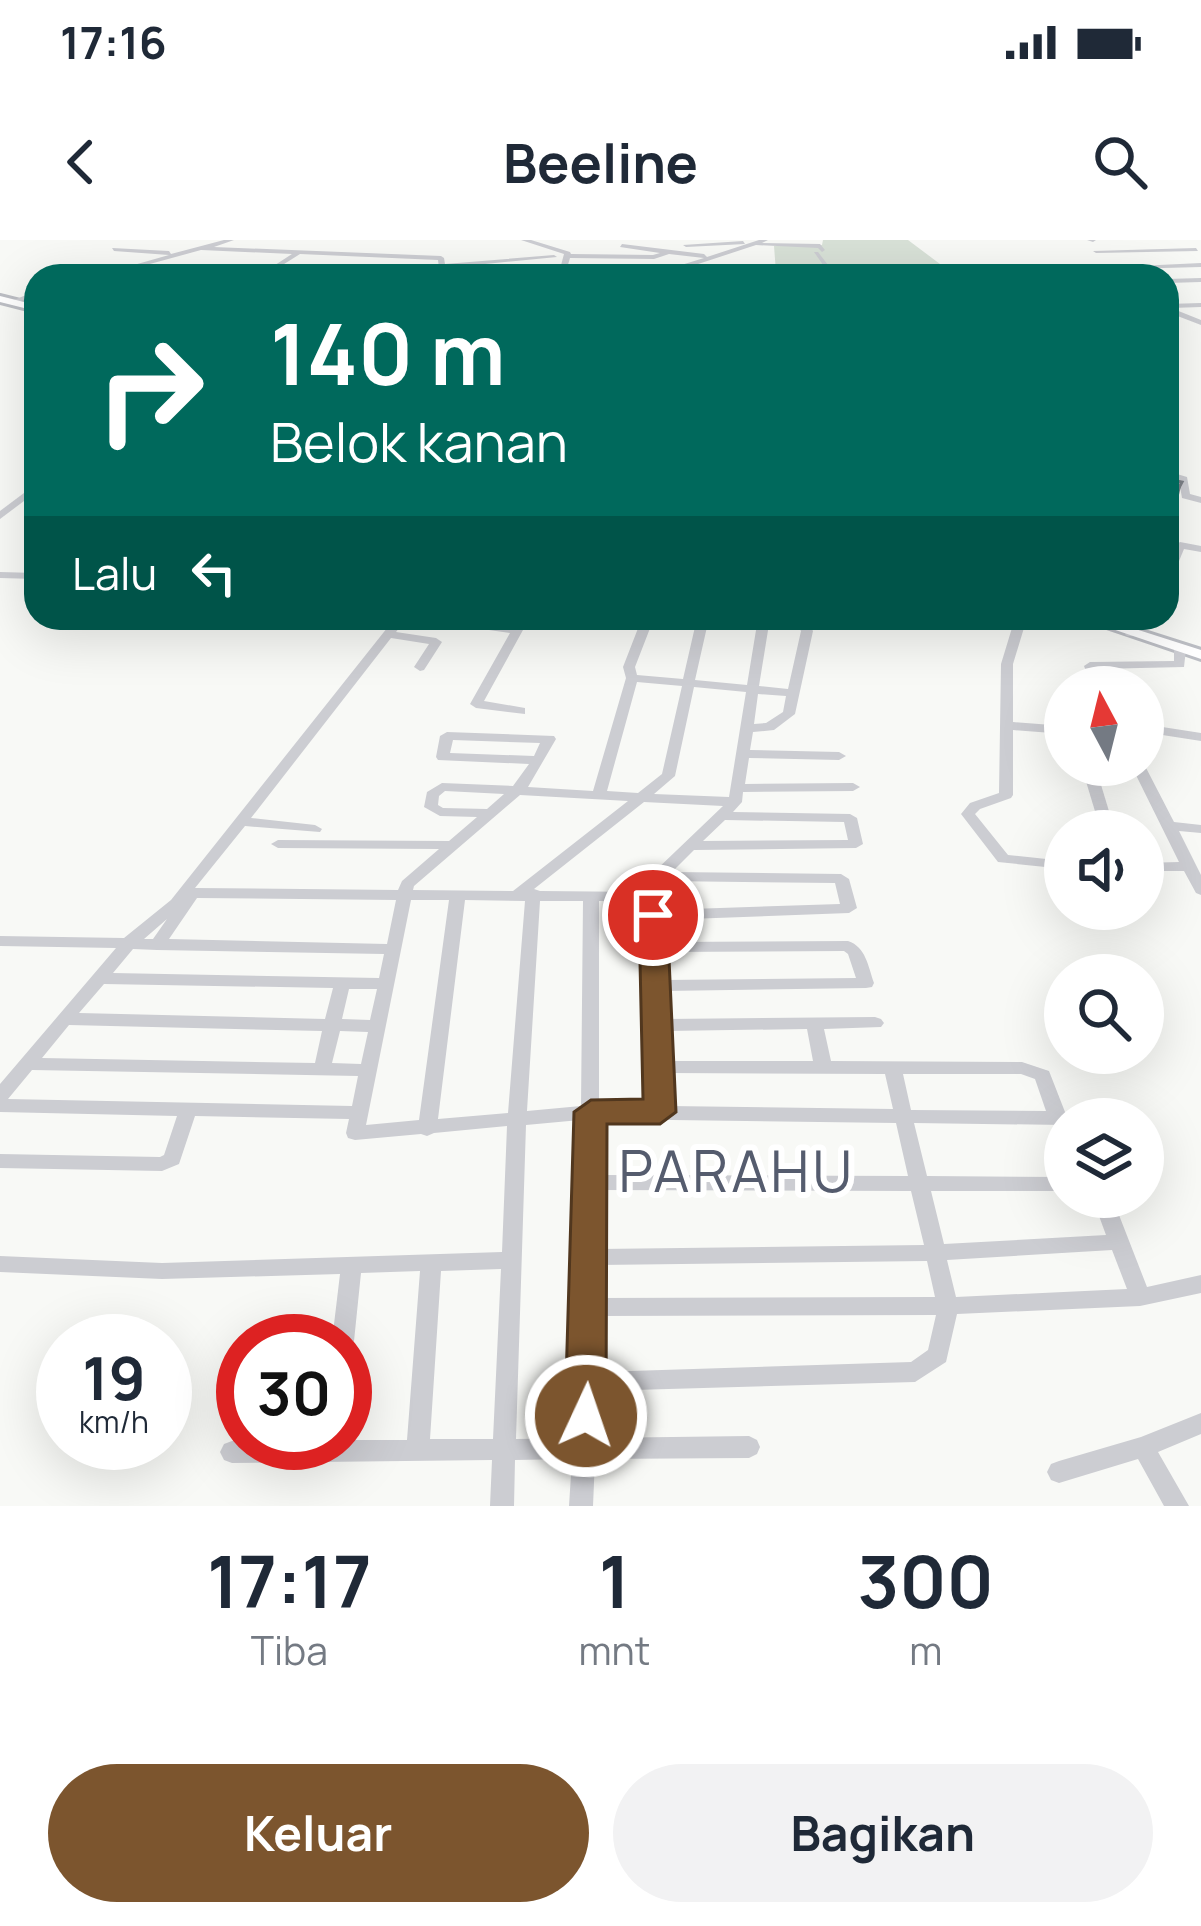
<!DOCTYPE html>
<html lang="id">
<head>
<meta charset="utf-8">
<style>
  :root { --surface:#fff; --page:#f2f2f3; --text:#1f2937; --muted:#747a83; --accent:#7c552e }
  body { margin:0; font-family:Manrope,sans-serif; background:var(--page); color:var(--text); height:100vh; display:flex; flex-direction:column; font-size:45px; white-space:nowrap }
  * { box-sizing:border-box; margin:0 }
  p { font-size:39px; color:var(--muted) }
  .icon { flex:none; width:66px; height:66px; fill:none; stroke:currentColor; stroke-width:2; stroke-linecap:round; stroke-linejoin:round }
  .map { position:relative; height:1266px; overflow:hidden }
  .panel { display:flex; flex-direction:column; background:var(--surface); flex:1 }
  .panel>* { flex:none }
  .top-card { position:absolute; left:24px; top:24px; width:1155px; height:366px; border-radius:36px; box-shadow:0 12px 48px #0002; background:#00695c; color:#fff; overflow:hidden }
  .needle { width:78px; rotate:353deg }
  .fabs { position:absolute; left:1044px; top:426px; display:grid; gap:24px }
  .fabs a { display:grid; place-items:center; width:120px; height:120px; border-radius:50%; background:var(--surface); box-shadow:0 12px 48px #0002; font-size:60px }
  .speed { position:absolute; left:36px; top:1074px; display:flex; gap:24px; font-size:60px; font-weight:700; text-align:center }
  .speed>* { display:grid; place-content:center; width:156px; height:156px; border-radius:50%; background:var(--surface); box-shadow:0 12px 48px #0002; line-height:1 }
  .speed small { font-size:30px; font-weight:400 }
  .speed .limit { border:18px solid #d22; background:#fff; color:#111 }
  .pin { position:absolute; display:grid; place-items:center; width:102px; height:102px; color:#fff; margin:-51px; border:6px solid #fff; border-radius:50%; box-shadow:0 3px 12px #0007 }
  .me { position:absolute; width:132px; margin:-66px; rotate:3deg; stroke-linejoin:round; filter:drop-shadow(0 0 9px #0008) }
  .turn { display:flex; align-items:center; gap:42px; height:252px; padding:0 48px; font-size:54px }
  .turn .icon { width:156px; height:156px; stroke-width:2.5 }
  .turn b { display:block; font-size:84px; line-height:102px }
  .then { display:flex; align-items:center; height:114px; padding:0 48px; background:#0003; gap:24px; font-size:45px }
  .eta { display:flex; justify-content:space-evenly; align-items:center; height:204px; text-align:center }
  .eta b { font-size:72px; font-weight:700; line-height:84px }
  .primary-button { display:flex; gap:24px; margin-top:auto; padding:24px 48px }
  .primary-button a { flex:1; height:138px; border-radius:72px; background:var(--accent); color:#fff; font-size:48px; font-weight:700; line-height:138px; text-align:center }
  .primary-button a+a { background:var(--page); color:var(--text) }
  .status { display:flex; justify-content:space-between; align-items:center; height:84px; padding:0 60px; background:var(--surface); direction:ltr }
  .status svg { height:33px; fill:currentColor }
  header { display:flex; justify-content:space-between; align-items:center; height:156px; padding:0 48px; background:var(--surface); font-size:54px; font-weight:700 }
  .map>svg:first-child { display:block }
  .green { fill:#d8e1d7 }
  .lines { fill:none; stroke-linecap:round; stroke-linejoin:round }
  .major-casing { stroke:#bcbec4; stroke-width:6 }
  .minor { fill:#cccdd2; fill-rule:evenodd }
  .major { fill:#fff; fill-rule:evenodd }
  .shaded-wall { fill:#7d8187 }
  .building { fill:#b3b8c1; stroke:#7d8187; stroke-width:3 }
  .route { fill:#7c552e; stroke:#51371e; stroke-width:3 }
  .labels { text-anchor:middle; dominant-baseline:central; stroke-width:12; stroke-linejoin:round; paint-order:stroke }
  .near-quarter-label { font-size:57px; letter-spacing:3px; fill:#555c6e; stroke:#fff }
</style>
</head>
<body>
<div class="status"><b>17:16</b><svg viewBox="0 0 49 12"><path d="M0 12V9h3v3zM5 12V6h3v6zM10 12V3h3v9zM15 12V0h3v12zM26 1h20v11H26zM47 4h2v5h-2z"/></svg></div>
<header><svg class="icon" aria-label="back" viewBox="0 0 24 24"><path d="M15 5l-7 7 7 7"/></svg>Beeline<svg class="icon" aria-label="search" viewBox="0 0 24 24"><circle cx="10" cy="10" r="6"/><path d="M15 15l6 6"/></svg></header>
<div class="map">
<svg width="1201" height="1266" viewBox="0 0 1201 1266">
  <rect width="100%" height="100%" fill="#f8f9f6"/>
  <path class="green" d="M823 0H908L948 30 776 32 774 6 822 5Z"/>
  <g class="lines">
    <defs>
      <g id="major">
        <path d="M0 56 36 65V71L0 62Z"/>
        <path d="M1080 378H1101L1201 410V419Z"/>
      </g>
    </defs>
    <use href="#major" class="major-casing"/>
    <g class="minor">
      <path d="M224 0H234L214 7 441 16 444 18 445 24 554 15 557 17 445 28 446 36H440L438 20 300 14 273 31 172 27 175 25 272 27 292 14 201 10 106 36H95L169 15 114 11 112 8 169 11 171 14Z"/>
      <path d="M521 0H531L570 12 571 14 653 15 660 13 620 7 622 4 704 14 707 17 759 0H768L762 3 820 4 825 10 822 12 818 8 756 5 689 27 757 26 755 29 688 31 685 28 570 32 560 29 564 14ZM669 14 704 18 678 26 567 28 570 18 654 19Z"/>
      <path d="M1087 0H1096L1093 2Z"/>
      <path d="M743 1 745 4 686 7 683 5Z"/>
      <path d="M1196 8 1198 11 1096 13 1093 11Z"/>
      <path d="M814 12H818L828 25H901L904 27 901 29H826Z"/>
      <path d="M1201 23V27L1126 29 1133 36H1126L1117 27Z"/>
      <path d="M1201 38V42L1167 43V39Z"/>
      <path d="M36 51V55L13 64 9 62Z"/>
      <path d="M1201 63V67L1171 68 1201 80V85L1167 72V64Z"/>
      <path d="M1167 231 1187 237 1190 254 1201 257V263L1182 258 1179 241 1167 237Z"/>
      <path d="M36 244V252L0 279V271Z"/>
      <path d="M1180 302 1201 306V312L1184 309 1172 338 1167 341C1167 328 1168 309 1180 302Z"/>
      <path d="M0 332 36 333V339L0 338Z"/>
      <path d="M395 378H407L396 392 436 398 442 402 424 430 420 431 414 427 429 404 391 398 251 578 315 585 322 589 320 592 245 586 195 648 398 650 402 641 439 609 278 608 271 604 278 600 449 601 477 577 440 576 424 567 427 552 442 543 513 546 529 524 438 520 436 517 440 496 447 492 554 496 556 499 528 547 593 551 626 438 623 427 642 378H654L635 427 637 435 683 439 697 378H709L695 440 747 445 758 378H770L759 446 788 449 801 391 793 378H805L813 391 795 474 774 490 753 492 750 510 839 512 846 516 839 520 749 518 745 544 853 543 860 547 853 551 743 552 742 562 733 572 850 574 857 578 863 604 856 608 694 610 672 632 841 634 849 639 857 668 849 673 661 680 662 702 848 701C866 707 868 726 874 743L872 747 866 748 664 751 665 779 875 777 881 779 884 783 881 787 824 789 831 821 1022 822 1049 831 1065 872H1110L1117 874 1119 879H1065V885L914 883 927 936 1065 937V951H931L944 1004 1106 995 1092 957H1112L1147 1047 1201 1035V1053L1140 1066 957 1074 946 1122 915 1142 599 1151 596 1198 749 1196 757 1200 760 1207 757 1214 749 1218 595 1219 593 1266H569L572 1219 515 1220 514 1266H490L492 1220 232 1223 224 1220 220 1212 224 1204 232 1201 345 1203V1200H407L420 1031 361 1033 354 1101 351 1108 345 1110V1101H332L340 1034 162 1039 0 1032V1016L162 1023 502 1012 507 886 434 893 427 896 421 894 355 900 348 898 346 893 349 879 195 876 179 924 162 931 0 928V914L160 917 164 915 177 876 0 872V844L116 708 0 706V696L124 698 171 660ZM637 442 682 446 662 534 638 553 607 551ZM694 447 746 452 729 557 654 554 675 536ZM758 454 786 456 783 472 766 483 754 484ZM453 500 540 503 534 516 450 513ZM445 551 504 554 487 569 443 568 438 565 439 556ZM520 555 628 561 513 651 413 650 414 646ZM644 562 723 566 653 633 644 643 645 652 540 651 534 649ZM725 580 844 582 848 600 703 601ZM663 641 835 643 840 664 661 670 660 644ZM197 658 396 660 387 704 169 699ZM411 660H449L419 880 366 885ZM465 660 525 661 508 873 438 879ZM540 661H583L581 866 527 871ZM599 661 645 662 651 866 599 865ZM167 679 153 699H144ZM133 709 157 710 384 714 379 738 113 733ZM844 711 848 714 856 738 664 740 662 712ZM104 744 333 748 325 779 79 773ZM349 749H377L370 780 342 779ZM69 785 322 791 315 823 42 818ZM807 789 813 821H667L666 791ZM340 791 368 792 361 824 332 823ZM32 830 358 836 352 866 8 859ZM668 833 885 834 893 869 669 866ZM903 834H1021L1035 839 1046 871 911 870ZM599 879 896 883 908 936 599 935ZM580 880 577 1142 573 1198 516 1199 526 885ZM599 950 911 951 924 1005 599 1009ZM1112 1010 1127 1049 956 1057 947 1020ZM927 1021 935 1057 599 1058V1025ZM501 1029 493 1199H430L441 1031ZM936 1075 928 1110 911 1122 599 1132V1076Z"/>
      <path d="M420 378H452L521 388 523 390 484 461 525 468V474L476 468 470 464 510 393 426 381Z"/>
      <path d="M1015 378H1027L1013 424V482L1065 486V494L1013 490V555L1011 558 980 569 975 574 1008 615 1065 621V629L998 622 961 574 970 563 999 553 1001 424Z"/>
      <path d="M1135 378H1147L1135 396H1127L1125 394Z"/>
      <path d="M1180 405 1186 409 1184 427 1097 429 1104 447H1092L1084 426 1090 422 1174 421V409Z"/>
      <path d="M1143 484 1201 493V501L1143 492Z"/>
      <path d="M1143 522 1174 582 1201 585V593L1179 591 1201 635V655L1196 653 1184 631H1143V623L1179 622 1131 525H1143Z"/>
      <path d="M1081 525H1095L1115 591H1101Z"/>
      <path d="M1143 923 1150 925C1154 932 1154 939 1150 946L1143 948Z"/>
      <path d="M1201 1173V1194L1158 1212 1189 1266H1164L1138 1219 1059 1243 1051 1240 1047 1232 1051 1224 1059 1221 1141 1197Z"/>
    </g>
    <use href="#major" class="major"/>
  </g>
  <path class="shaded-wall" d="M1182 242 1178 259 1167 280V270Z"/>
  <path class="building" d="M1167 239 1182 242 1167 270Z"/>
  <path class="route" d="M653 666 667 675 676 872 660 884H607L606 1176 600 1189 586 1195 571 1189 565 1176 574 872 591 860 643 859 639 675Z"/>
  <g class="labels">
    <g class="near-quarter-label">
      <text x="737" y="930">PARAHU</text>
    </g>
  </g>
</svg>
<div class="fabs">
<a><svg class="needle" viewBox="-14 -14 28 28"><path d="M0-13l5 13h-10z" fill="#e53935"/><path d="M0 13l5-13h-10z" fill="#747a83"/></svg></a>
<a><svg class="icon" aria-label="sound" viewBox="0 0 24 24"><path d="M4 9h4l5-4v14l-5-4H4zM17 9q2 3 0 6"/></svg></a>
<a><svg class="icon" aria-label="search" viewBox="0 0 24 24"><circle cx="10" cy="10" r="6"/><path d="M15 15l6 6"/></svg></a>
<a><svg class="icon" aria-label="layers" viewBox="0 0 24 24"><path d="M12 4l9 5-9 5-9-5zM3 14l9 5 9-5"/></svg></a>
</div>
<div class="speed"><div>19<small>km/h</small></div><div class="limit">30</div></div>
<div class="pin" style="left:653px;top:675px;background:#d93025"><svg class="icon" aria-label="arrive" viewBox="0 0 24 24"><path d="M6 21V4h12l-3 4 3 4H6"/></svg></div>
<svg class="me" style="left:586px;top:1176px" viewBox="-20 -20 40 40"><circle r="17" fill="#7c552e" stroke="#fff" stroke-width="3"/><path d="M0-11L8 9 0 5-8 9z" fill="#fff"/></svg>
<div class="top-card">
<div class="turn"><svg class="icon" aria-label="right" viewBox="0 0 24 24"><path d="M7 20v-9h11M14 6l5 5-5 5"/></svg><div><b>140 m</b>Belok kanan</div></div>
<div class="then">Lalu<svg class="icon" aria-label="left" viewBox="0 0 24 24"><path d="M17 20v-9H6M10 6l-5 5 5 5"/></svg></div>
</div>
</div>
<section class="panel">
<div class="eta">
<div><b>17:17</b><p>Tiba</p></div>
<div><b>1</b><p>mnt</p></div>
<div><b>300</b><p>m</p></div>
</div>
<div class="primary-button"><a>Keluar</a><a>Bagikan</a></div>
</section>
</body>
</html>
